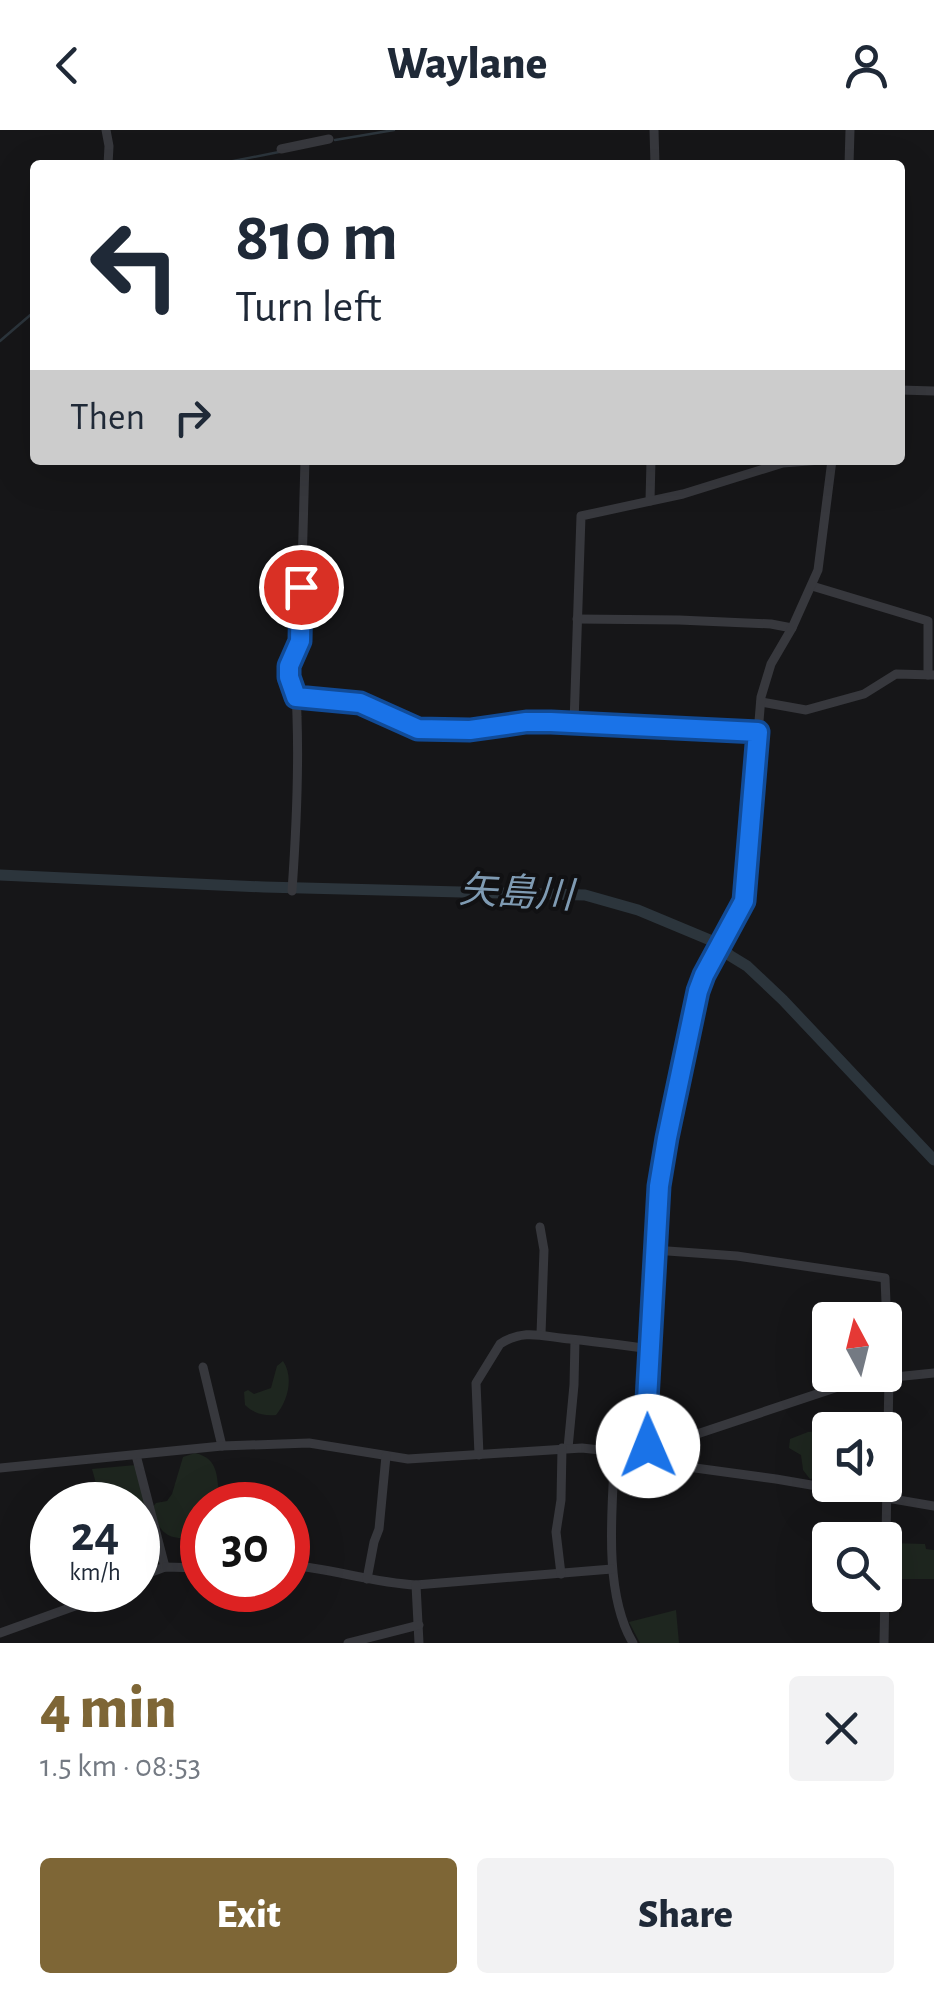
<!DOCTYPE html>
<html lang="en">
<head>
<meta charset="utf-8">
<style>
  :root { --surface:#fff; --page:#f2f2f3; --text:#1f2937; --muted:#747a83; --accent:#7e6636 }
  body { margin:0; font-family:"Alegreya Sans","Noto Sans JP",sans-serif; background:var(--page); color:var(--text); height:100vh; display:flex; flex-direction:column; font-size:38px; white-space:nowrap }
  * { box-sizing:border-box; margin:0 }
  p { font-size:32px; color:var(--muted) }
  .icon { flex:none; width:55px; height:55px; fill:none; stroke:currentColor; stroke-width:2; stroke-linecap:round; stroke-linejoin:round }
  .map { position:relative; height:1513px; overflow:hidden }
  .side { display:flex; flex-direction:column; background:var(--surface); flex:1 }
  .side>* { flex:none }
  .top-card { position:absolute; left:30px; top:30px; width:875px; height:305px; border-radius:10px; box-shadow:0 10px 40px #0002; background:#fff; color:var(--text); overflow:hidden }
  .needle { width:65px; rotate:353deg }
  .controls { position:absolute; left:812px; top:1172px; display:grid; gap:20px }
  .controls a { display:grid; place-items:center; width:90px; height:90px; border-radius:10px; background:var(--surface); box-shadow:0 10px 40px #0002; font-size:50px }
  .speed { position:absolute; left:30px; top:1352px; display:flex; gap:20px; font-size:50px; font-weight:700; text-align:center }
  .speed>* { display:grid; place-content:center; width:130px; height:130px; border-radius:50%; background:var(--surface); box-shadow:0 10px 40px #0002; line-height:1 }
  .speed small { font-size:25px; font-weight:400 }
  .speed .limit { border:15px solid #d22; background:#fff; color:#111 }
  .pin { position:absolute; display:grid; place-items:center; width:85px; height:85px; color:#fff; margin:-42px; border:5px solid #fff; border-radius:50%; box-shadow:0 2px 10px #0007 }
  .me { position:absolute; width:110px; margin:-55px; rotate:359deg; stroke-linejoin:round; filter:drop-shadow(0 0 8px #0008) }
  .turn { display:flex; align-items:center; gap:35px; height:210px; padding:0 40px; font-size:45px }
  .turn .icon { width:130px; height:130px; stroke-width:2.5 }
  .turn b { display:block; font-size:70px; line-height:85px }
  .then { display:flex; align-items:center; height:95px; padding:0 40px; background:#0003; gap:20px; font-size:38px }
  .round { display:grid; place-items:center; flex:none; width:105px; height:105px; border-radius:10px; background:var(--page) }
  .head { display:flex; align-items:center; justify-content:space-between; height:170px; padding:0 40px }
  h1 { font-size:60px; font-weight:800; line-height:75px; color:var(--accent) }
  .primary-button { display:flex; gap:20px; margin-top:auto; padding:20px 40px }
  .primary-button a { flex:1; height:115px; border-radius:10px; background:var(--accent); color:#fff; font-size:40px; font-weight:800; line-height:115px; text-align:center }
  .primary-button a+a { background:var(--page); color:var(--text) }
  header { display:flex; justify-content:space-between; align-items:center; height:130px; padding:0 40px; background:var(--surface); font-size:45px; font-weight:800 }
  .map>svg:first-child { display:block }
  .green { fill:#1e261f }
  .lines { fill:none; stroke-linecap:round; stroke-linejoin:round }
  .stream { stroke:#2c353c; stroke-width:2.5 }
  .river { stroke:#2c353c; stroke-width:11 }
  .minor { stroke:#37383d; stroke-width:9 }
  .route-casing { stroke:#114b97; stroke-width:25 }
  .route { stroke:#1a73e8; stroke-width:18 }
  .labels { text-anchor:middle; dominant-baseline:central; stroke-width:8; stroke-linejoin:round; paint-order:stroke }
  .water-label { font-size:38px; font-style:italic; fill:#7f9bb3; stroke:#111113 }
</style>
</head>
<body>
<header><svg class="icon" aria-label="back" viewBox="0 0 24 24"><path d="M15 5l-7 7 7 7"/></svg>Waylane<svg class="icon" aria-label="person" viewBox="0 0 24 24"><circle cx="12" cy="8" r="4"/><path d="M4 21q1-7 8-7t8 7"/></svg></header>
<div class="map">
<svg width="934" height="1513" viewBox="0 0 934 1513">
  <rect width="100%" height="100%" fill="#161618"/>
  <g class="green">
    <path d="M283 1231C294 1247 288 1271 276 1285 263 1286 255 1284 245 1275L244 1262 248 1260 254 1264 271 1258 277 1236Z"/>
    <path d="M819 1301 827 1308C828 1321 823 1338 815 1348L810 1349 803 1340 801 1325 789 1318 790 1309 808 1302Z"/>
    <path d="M195 1323C221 1329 216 1350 220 1370L226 1375H202V1406C173 1411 160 1409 152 1378L156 1373 167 1371 172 1364 183 1327Z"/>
    <path d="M136 1335 160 1432 138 1440V1375H102L92 1339Z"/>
    <path d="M890 1413 925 1414 926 1419 934 1420V1449H890Z"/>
    <path d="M676 1480 679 1513H640L629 1492Z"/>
  </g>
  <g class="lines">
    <g class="stream">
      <path d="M335 10 394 0"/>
      <path d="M213 35 279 22"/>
      <path d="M0 211 35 181"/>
    </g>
    <path class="river" d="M0 745 264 757 585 765 638 780 722 815 729 825 747 836 783 870 934 1030"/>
    <g class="minor">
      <path d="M106 0 109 16 108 35"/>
      <path d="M654 0 655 35"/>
      <path d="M281 19 329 9"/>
      <path d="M849 35 850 0"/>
      <path d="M900 260 934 261"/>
      <path d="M650 371 651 330"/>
      <path d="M812 456 928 491V545"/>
      <path d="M577 489 679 490 771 494 792 498"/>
      <path d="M296 567 360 573 418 599H470L526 592 551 591 758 601"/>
      <path d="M761 572 806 580 864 564 896 544 934 545"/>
      <path d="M574 593 581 386 683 364 783 333 821 330"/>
      <path d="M292 761C296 704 299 645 297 587 297 550 281 550 300 511L305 330"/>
      <path d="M540 1097 544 1120 541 1204"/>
      <path d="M654 1120 737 1126 885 1148 889 1247 884 1513"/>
      <path d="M203 1237 222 1316"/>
      <path d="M568 1318 574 1255 575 1210"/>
      <path d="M649 1320 856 1251 934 1243"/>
      <path d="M615 1321C612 1378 603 1463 633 1513"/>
      <path d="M136 1325 165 1437"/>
      <path d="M479 1325 476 1253 500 1214C524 1198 544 1207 570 1209 597 1212 623 1215 650 1219"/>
      <path d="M646 1325 649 1320 646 1288 659 1056 667 1008 698 861 704 845 744 771 761 567 771 534 792 498 818 440 832 330"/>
      <path d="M0 1338 222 1316 309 1313 408 1329 582 1318 645 1325 688 1337 776 1349 934 1376"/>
      <path d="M288 1435C331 1438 372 1453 416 1455L612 1439"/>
      <path d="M561 1444 556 1402 561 1370 562 1318"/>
      <path d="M138 1447 165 1437 202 1438"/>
      <path d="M367 1449 374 1412 379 1399 386 1326"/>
      <path d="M416 1455 419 1513"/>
      <path d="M0 1503 75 1476 101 1460"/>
      <path d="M348 1513 419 1495"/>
    </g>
  </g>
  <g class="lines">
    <defs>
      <path id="route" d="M301 457 300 511 289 536V547L296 567 360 573 418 599 470 600 526 592H551L758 602 744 771 704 845 698 861 667 1008 659 1056 646 1288 648 1316"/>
    </defs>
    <use href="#route" class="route-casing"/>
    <use href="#route" class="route"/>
  </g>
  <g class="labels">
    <g class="water-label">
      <text transform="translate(516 764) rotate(3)">矢島川</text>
    </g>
  </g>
</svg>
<div class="controls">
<a><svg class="needle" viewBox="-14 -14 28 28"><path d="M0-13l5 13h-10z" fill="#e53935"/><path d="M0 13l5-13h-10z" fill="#747a83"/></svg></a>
<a><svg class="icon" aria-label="sound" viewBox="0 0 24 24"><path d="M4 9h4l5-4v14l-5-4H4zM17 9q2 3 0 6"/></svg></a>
<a><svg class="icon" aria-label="search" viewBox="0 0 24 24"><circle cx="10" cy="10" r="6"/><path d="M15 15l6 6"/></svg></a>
</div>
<div class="speed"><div>24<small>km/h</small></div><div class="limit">30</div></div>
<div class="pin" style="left:301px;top:457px;background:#d93025"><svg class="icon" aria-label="arrive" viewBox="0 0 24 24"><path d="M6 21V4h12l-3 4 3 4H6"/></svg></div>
<svg class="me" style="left:648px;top:1316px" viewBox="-20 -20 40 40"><circle r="19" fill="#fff"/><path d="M0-13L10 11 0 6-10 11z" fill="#1a73e8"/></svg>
<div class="top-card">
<div class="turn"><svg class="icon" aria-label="left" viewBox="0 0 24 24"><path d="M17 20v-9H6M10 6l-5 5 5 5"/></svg><div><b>810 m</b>Turn left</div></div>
<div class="then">Then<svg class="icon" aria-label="right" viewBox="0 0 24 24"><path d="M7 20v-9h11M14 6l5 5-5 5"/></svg></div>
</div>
</div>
<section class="side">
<div class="head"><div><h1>4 min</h1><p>1.5 km · 08:53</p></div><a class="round"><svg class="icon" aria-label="close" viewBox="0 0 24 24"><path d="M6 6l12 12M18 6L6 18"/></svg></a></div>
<div class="primary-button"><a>Exit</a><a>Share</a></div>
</section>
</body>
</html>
